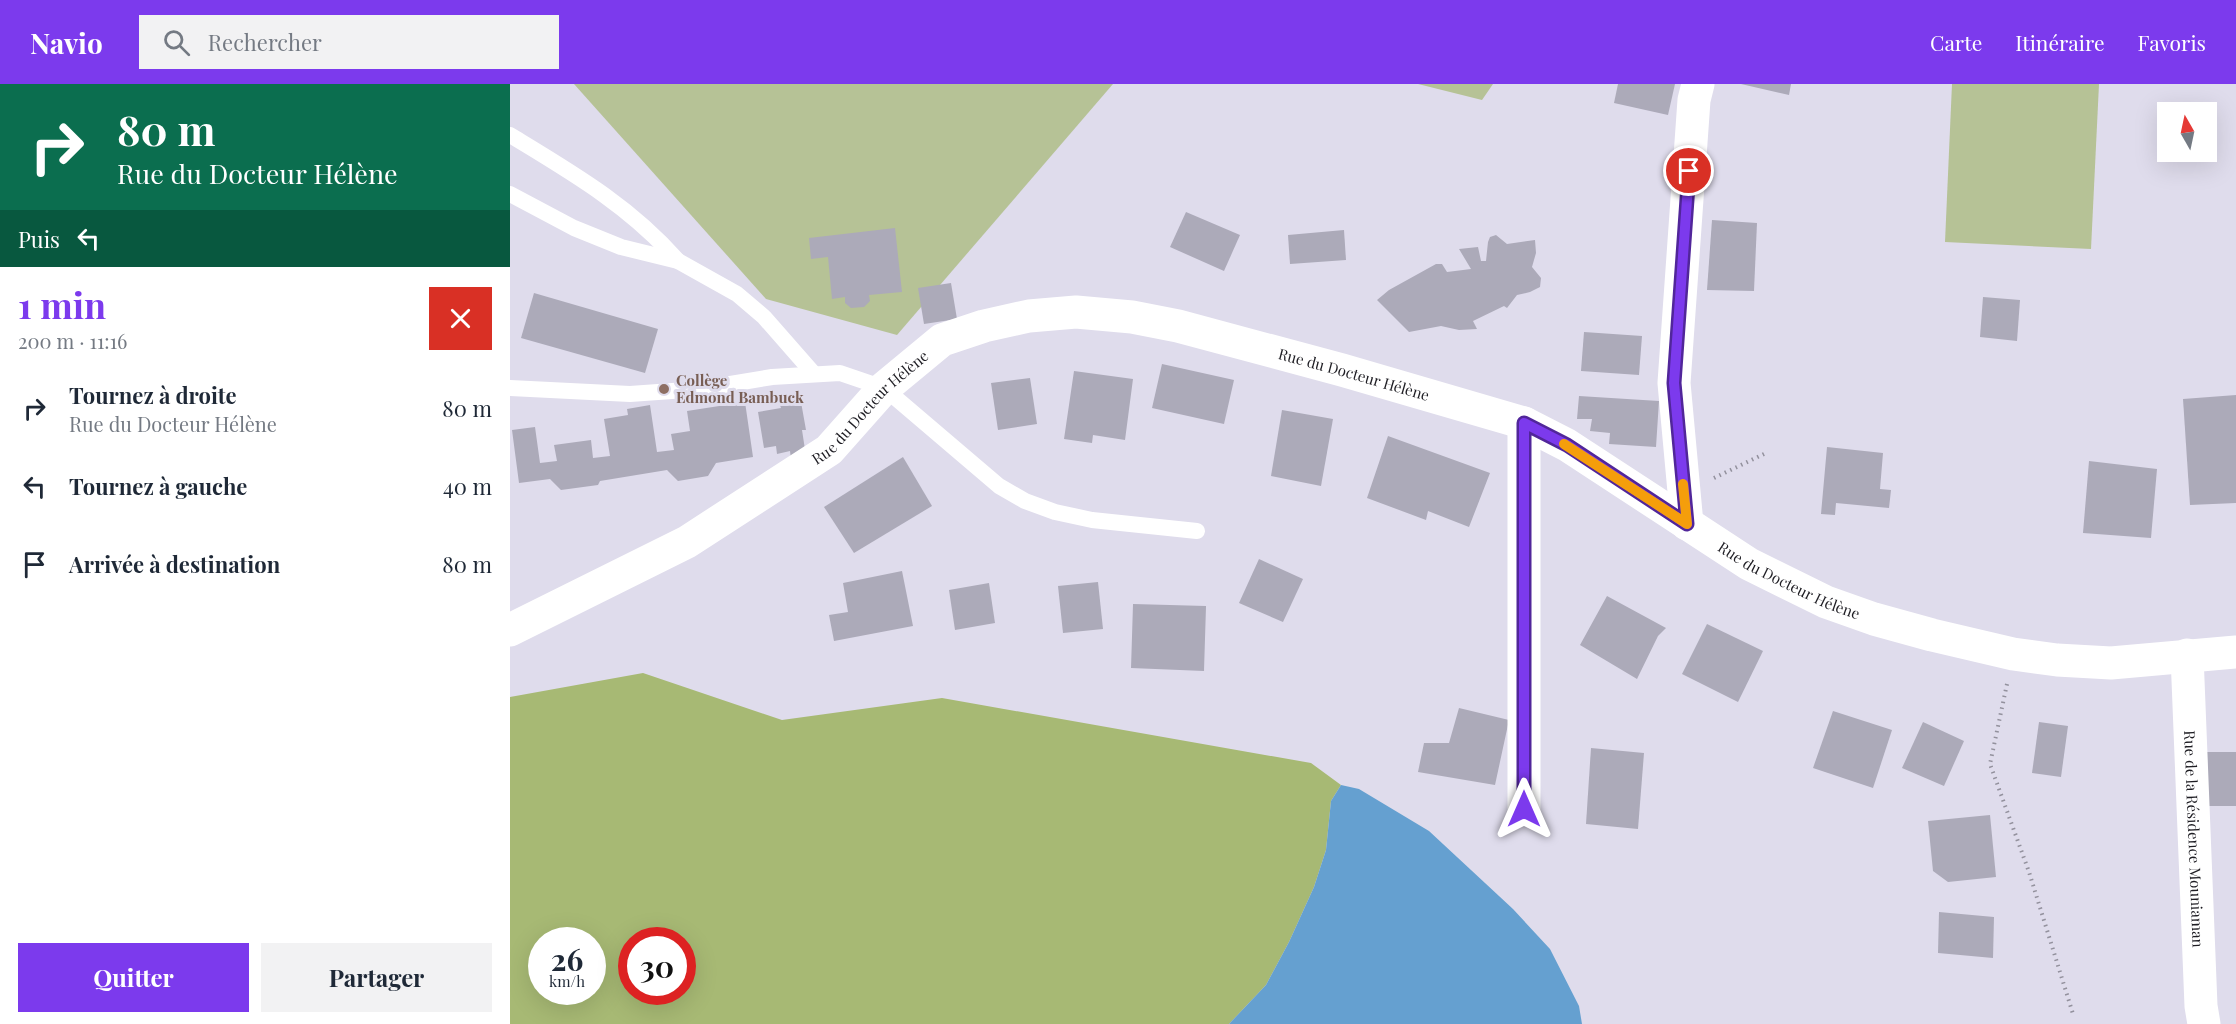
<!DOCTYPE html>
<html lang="fr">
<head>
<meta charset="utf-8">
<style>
  :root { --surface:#fff; --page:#f2f2f3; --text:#1f2937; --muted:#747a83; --accent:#7c3aed }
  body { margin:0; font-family:"Playfair Display",serif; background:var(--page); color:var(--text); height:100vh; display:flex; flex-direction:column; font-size:22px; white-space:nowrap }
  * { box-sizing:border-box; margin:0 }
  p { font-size:20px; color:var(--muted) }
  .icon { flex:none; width:33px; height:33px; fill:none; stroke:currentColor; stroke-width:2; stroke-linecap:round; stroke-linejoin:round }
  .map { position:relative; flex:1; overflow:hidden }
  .details { display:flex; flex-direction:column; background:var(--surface); width:510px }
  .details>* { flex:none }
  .top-card { background:#0b6e4f; color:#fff; overflow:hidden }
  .needle { width:39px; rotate:351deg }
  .fabs { position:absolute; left:1647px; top:18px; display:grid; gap:12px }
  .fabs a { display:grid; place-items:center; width:60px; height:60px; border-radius:0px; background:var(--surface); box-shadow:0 6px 24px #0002; font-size:30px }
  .speed { position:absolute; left:18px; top:843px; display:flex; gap:12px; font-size:30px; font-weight:700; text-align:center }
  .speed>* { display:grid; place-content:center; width:78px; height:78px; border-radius:50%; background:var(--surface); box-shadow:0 6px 24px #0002; line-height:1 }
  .speed small { font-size:15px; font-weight:400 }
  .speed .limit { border:9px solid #d22; background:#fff; color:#111 }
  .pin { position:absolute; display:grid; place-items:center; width:51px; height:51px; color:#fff; margin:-26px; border:3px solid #fff; border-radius:50%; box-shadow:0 2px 6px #0007 }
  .me { position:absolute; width:66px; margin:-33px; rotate:0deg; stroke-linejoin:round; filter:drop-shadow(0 0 4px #0008) }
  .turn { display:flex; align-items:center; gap:21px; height:126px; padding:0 18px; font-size:27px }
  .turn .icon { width:78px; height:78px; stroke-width:2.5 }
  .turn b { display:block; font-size:42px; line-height:51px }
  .then { display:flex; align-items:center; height:57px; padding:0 18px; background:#0003; gap:12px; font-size:22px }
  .round { display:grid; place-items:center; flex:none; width:63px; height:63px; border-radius:0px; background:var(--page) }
  .head { display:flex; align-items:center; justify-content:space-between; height:102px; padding:0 18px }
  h1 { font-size:36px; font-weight:700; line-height:45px; color:var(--accent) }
  .action { display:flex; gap:12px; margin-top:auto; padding:12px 18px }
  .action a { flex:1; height:69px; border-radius:0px; background:var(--accent); color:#fff; font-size:24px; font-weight:700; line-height:69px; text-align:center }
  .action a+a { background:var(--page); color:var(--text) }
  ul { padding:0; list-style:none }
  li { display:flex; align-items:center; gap:18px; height:78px; padding:0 18px }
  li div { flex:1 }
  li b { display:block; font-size:22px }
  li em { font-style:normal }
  header { display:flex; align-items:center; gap:36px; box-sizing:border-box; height:84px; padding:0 30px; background:var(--accent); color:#fff }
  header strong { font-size:28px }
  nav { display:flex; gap:33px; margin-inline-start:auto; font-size:21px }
  .search { width:420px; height:54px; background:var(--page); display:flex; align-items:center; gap:15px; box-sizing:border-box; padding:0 21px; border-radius:0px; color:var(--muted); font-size:22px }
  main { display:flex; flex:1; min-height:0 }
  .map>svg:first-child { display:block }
  .green { fill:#b6c296 }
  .forest { fill:#a7b974; fill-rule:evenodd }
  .water { fill:#65a0d0 }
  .building { fill:#acaab9 }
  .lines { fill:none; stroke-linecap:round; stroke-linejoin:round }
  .path { stroke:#93919d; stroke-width:4; stroke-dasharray:1.5 4.5; stroke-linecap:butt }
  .service { stroke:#fff; stroke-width:16 }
  .minor { stroke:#fff; stroke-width:33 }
  .route-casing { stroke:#51269a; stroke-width:15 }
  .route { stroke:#7c3aed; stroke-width:10 }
  .slow { stroke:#f59e0b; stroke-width:10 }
  .education-dot { fill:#8d6e63; stroke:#dfdcec; stroke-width:2 }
  .labels { text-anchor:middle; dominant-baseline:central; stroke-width:6; stroke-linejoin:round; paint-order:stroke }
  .street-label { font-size:15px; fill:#1e1d23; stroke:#dfdcec }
  .education-label { font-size:15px; font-weight:bold; fill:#785e54; stroke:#dfdcec; text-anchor:start }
</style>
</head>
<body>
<header>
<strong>Navio</strong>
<div class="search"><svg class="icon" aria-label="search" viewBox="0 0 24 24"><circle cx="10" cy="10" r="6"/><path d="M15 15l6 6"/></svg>Rechercher</div>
<nav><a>Carte</a><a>Itinéraire</a><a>Favoris</a></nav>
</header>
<main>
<section class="details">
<div class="top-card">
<div class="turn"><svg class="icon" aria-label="right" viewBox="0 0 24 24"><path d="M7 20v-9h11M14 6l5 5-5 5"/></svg><div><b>80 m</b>Rue du Docteur Hélène</div></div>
<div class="then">Puis<svg class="icon" aria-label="left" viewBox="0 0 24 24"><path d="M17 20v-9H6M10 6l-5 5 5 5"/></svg></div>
</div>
<div class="head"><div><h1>1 min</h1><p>200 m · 11:16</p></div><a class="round" style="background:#d93025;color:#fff"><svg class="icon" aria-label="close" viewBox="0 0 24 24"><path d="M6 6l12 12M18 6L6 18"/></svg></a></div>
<ul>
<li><svg class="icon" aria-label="right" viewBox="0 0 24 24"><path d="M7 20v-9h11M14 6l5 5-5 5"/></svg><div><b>Tournez à droite</b><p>Rue du Docteur Hélène</p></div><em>80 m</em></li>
<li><svg class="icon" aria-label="left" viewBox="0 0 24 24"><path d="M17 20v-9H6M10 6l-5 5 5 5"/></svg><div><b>Tournez à gauche</b></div><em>40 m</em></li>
<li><svg class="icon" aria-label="arrive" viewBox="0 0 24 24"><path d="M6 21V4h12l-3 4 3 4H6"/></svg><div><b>Arrivée à destination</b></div><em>80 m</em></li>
</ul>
<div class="action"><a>Quitter</a><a>Partager</a></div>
</section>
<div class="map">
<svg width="1726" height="940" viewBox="0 0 1726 940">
  <rect width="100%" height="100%" fill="#dfdcec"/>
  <g class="green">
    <path d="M64 0H603L387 251 256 215Z"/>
    <path d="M908 0H983L972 16Z"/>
    <path d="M1442 0H1589L1581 165 1435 158Z"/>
  </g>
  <path class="forest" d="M133 589 272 636 432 614 801 679 831 701 821 717 816 766 804 803 779 858 756 901 719 940H0V613ZM32 856H82V908H32ZM122 856H172V908H122Z"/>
  <path class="water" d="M831 701 849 705 919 747 1003 825 1040 865 1069 922 1072 940H719L756 901 779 858 804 803 816 766 821 717Z"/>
  <g class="building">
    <path d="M1108 0H1165L1158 31 1104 19Z"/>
    <path d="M1231 0H1281L1279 11Z"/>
    <path d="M676 128 730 151 714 187 660 163Z"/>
    <path d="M1202 136 1247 139 1244 207 1197 206Z"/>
    <path d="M385 144 392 208 359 211 360 217 354 223 341 224 335 219V213L322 215 318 173 301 175 299 154Z"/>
    <path d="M834 146 836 176 780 180 778 151Z"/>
    <path d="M986 151 997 160 1025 156 1026 169 1022 183 1031 194 1030 203 1020 208 1007 211 997 224 994 222 963 237 967 245 949 246 931 242 899 248 867 216 879 206 926 180H932L937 188 961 185 949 165 968 163 971 177H976L978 158 980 153Z"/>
    <path d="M441 199 447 235 414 240 408 204Z"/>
    <path d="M24 209 148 245 135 289 11 254Z"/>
    <path d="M1473 213 1510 216 1507 257 1470 253Z"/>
    <path d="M1074 248 1132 252 1129 291 1071 287Z"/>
    <path d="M652 280 724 296 714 340 642 324Z"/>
    <path d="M564 287 623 295 615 356 583 351 582 359 554 355Z"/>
    <path d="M520 294 527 340 488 346 481 299Z"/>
    <path d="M1726 311V419L1680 421 1673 315Z"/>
    <path d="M1069 312 1149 317 1146 363 1099 360 1100 349 1080 347 1082 335H1067Z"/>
    <path d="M235 318 243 373 206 379 198 392 168 397 157 386 90 397 88 401 51 406 40 395 9 399 2 346 25 343 30 379 47 377 44 361 81 356 83 374 100 372 94 335 118 331 117 325 140 321 147 368 164 366 161 350 180 347 177 327Z"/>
    <path d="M291 318 296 346H292L296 372 281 375 280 367 267 370 266 362 254 364 248 328 271 324 270 321Z"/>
    <path d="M772 326 823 335 811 402 761 392Z"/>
    <path d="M878 352 980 389 959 443 918 427 916 436 857 414Z"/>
    <path d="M1317 363 1373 369 1370 405 1381 406 1379 424 1326 419 1325 431 1311 430Z"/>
    <path d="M393 373 422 422 344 469 314 423Z"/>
    <path d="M1579 377 1647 385 1641 454 1573 449Z"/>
    <path d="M749 475 793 495 773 538 729 519Z"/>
    <path d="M392 487 403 542 324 557 319 531 338 528 333 499Z"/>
    <path d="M588 498 593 545 553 549 548 502Z"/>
    <path d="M479 499 485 539 445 546 439 506Z"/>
    <path d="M1097 512 1156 544 1148 552 1127 595 1070 561Z"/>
    <path d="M623 520 696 522 694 587 621 584Z"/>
    <path d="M1197 540 1253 567 1228 618 1172 590Z"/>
    <path d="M949 624 999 636 985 701 908 688 914 659H939Z"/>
    <path d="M1323 627 1382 646 1363 704 1303 684Z"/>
    <path d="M1413 638 1454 657 1434 702 1392 684Z"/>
    <path d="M1529 638 1558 642 1551 693 1522 689Z"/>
    <path d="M1081 664 1134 669 1128 745 1076 740Z"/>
    <path d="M1697 668H1726V722H1698Z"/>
    <path d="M1480 731 1486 793 1438 798 1423 787 1418 737Z"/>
    <path d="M1429 828 1484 833 1483 874 1428 869Z"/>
  </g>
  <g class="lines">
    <g class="path">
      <path d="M1204 394 1256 369"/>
      <path d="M1497 600 1480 680 1519 788 1563 930"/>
    </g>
    <g class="service">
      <path d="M0 51C61 88 120 122 168 177"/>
      <path d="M0 110 64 144 111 163 168 177 227 210 254 233 304 290"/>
      <path d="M0 304 120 310 190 305 262 293 330 289 374 304 489 402 515 417 545 428 582 436 687 447"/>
    </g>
    <g class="minor">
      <path d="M1177 440 1164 299 1184 16 1188 0"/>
      <path id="s1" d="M0 546 177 458 319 366 374 304 432 256 474 242 519 232 566 228 622 233 668 242 832 286 1014 339 1057 361 1239 480 1316 518 1364 535 1422 551 1503 570 1547 576 1601 579 1726 568"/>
      <path id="s2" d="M1677 571 1691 922 1694 940"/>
      <path d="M1014 725V339"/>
    </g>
  </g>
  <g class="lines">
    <defs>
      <path id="route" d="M1014 725V339L1057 361 1177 440 1164 299 1179 87"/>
    </defs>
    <use href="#route" class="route-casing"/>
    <use href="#route" class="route"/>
    <path class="slow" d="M1054 360 1177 440 1173 400"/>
  </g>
  <circle class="education-dot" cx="154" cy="305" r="6"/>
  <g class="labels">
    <g class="street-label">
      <text stroke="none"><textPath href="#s1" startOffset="948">Rue du Docteur Hélène</textPath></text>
      <text stroke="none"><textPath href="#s1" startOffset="426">Rue du Docteur Hélène</textPath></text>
      <text stroke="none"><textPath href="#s1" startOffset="1434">Rue du Docteur Hélène</textPath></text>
      <text stroke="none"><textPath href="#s2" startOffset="184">Rue de la Résidence Mouniaman</textPath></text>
    </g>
    <g class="education-label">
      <text x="166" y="296">Collège<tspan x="166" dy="17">Edmond Bambuck</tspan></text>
    </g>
  </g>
</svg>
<div class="fabs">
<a><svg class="needle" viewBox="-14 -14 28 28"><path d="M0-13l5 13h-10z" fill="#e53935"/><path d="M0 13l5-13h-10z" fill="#747a83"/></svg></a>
</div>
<div class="speed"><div>26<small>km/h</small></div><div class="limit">30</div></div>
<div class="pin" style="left:1179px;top:87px;background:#d93025"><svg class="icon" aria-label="arrive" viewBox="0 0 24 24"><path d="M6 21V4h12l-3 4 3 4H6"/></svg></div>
<svg class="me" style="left:1014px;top:725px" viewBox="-20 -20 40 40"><path d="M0-17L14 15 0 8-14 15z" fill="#7c3aed" stroke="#fff" stroke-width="4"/></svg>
</div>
</main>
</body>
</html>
